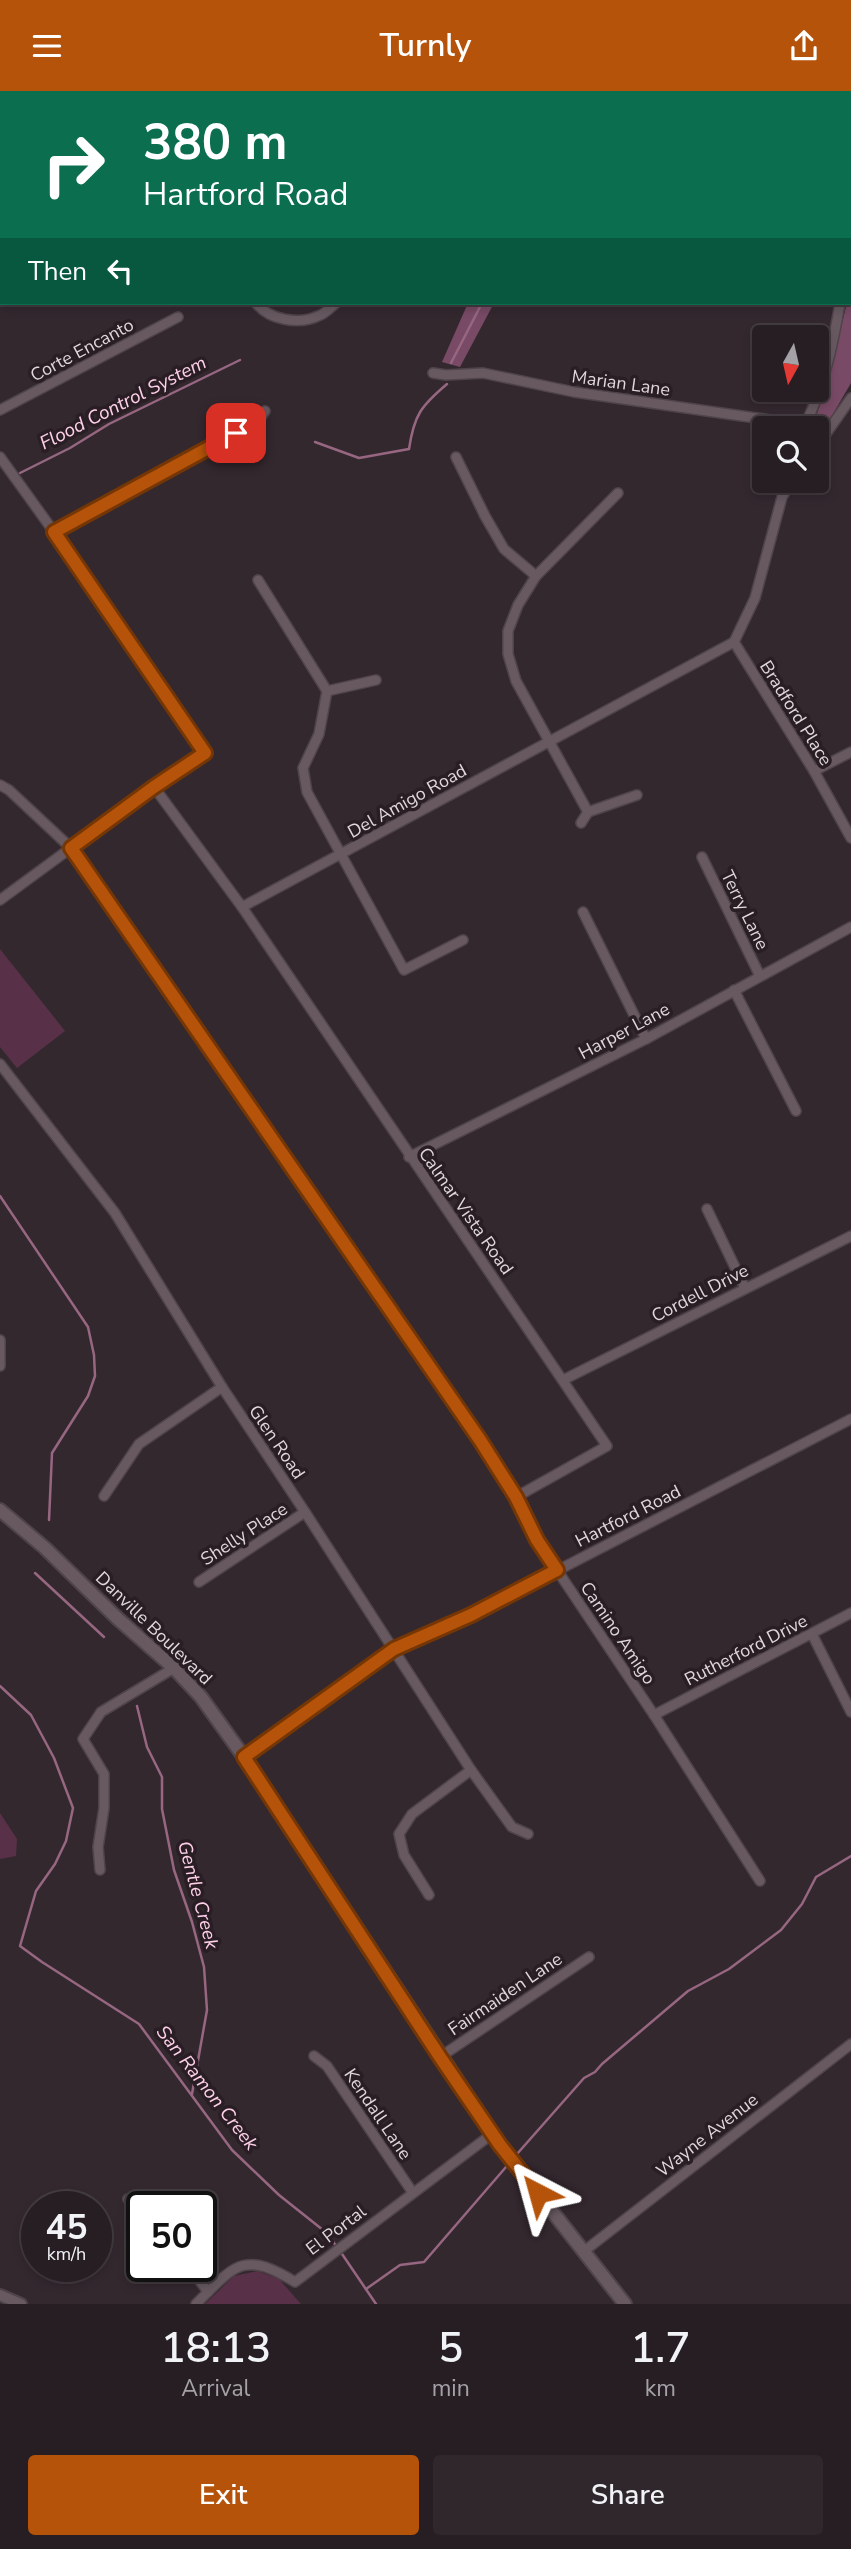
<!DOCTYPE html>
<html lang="en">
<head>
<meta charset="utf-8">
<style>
  :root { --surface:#271e23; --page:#2f272b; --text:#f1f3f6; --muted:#a4a2a6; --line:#433c41; --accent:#b45309 }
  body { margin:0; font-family:"Nunito Sans",sans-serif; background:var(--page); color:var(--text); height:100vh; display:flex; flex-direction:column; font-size:26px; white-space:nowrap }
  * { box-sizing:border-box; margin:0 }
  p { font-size:23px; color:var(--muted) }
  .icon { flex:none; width:38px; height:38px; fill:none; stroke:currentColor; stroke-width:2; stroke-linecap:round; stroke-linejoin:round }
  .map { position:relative; height:2213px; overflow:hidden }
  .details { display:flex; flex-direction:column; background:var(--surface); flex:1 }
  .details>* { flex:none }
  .guide { position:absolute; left:0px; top:0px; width:852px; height:214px; box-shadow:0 4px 10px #0003,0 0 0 2px var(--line); background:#0b6e4f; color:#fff; overflow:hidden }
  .needle { width:46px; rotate:188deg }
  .fabs { position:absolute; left:752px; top:234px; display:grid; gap:14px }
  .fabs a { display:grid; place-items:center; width:77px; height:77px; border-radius:7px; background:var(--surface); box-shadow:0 4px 10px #0003,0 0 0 2px var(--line); font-size:35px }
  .speed { position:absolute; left:21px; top:2100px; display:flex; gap:14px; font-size:35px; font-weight:700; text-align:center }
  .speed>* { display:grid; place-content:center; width:91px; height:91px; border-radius:50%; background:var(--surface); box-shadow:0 4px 10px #0003,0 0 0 2px var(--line); line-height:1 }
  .speed small { font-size:18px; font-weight:400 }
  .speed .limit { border:4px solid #111; border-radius:10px; background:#fff; color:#111 }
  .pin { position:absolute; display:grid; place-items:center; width:60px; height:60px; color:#fff; margin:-30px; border-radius:14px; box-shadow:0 4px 10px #0006 }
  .me { position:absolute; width:77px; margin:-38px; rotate:321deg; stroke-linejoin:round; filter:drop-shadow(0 0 5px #0008) }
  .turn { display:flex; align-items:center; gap:24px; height:147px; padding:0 28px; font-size:32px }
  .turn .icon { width:91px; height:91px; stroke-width:2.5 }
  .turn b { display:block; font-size:49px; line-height:60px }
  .then { display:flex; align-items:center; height:66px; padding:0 28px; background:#0003; gap:14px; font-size:26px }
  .eta { display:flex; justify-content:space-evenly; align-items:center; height:119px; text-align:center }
  .eta b { font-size:42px; font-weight:600; line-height:49px }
  .cta { display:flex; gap:14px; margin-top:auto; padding:14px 28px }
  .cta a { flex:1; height:80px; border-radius:7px; background:var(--accent); color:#fff; font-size:28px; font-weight:600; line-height:80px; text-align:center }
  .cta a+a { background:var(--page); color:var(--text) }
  header { display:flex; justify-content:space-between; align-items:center; height:91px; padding:0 28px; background:var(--accent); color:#fff; font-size:32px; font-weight:600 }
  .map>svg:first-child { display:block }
  .green { fill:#583048 }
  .forest { fill:#784a65 }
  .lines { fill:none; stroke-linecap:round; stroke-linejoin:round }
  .stream { stroke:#976782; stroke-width:2.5 }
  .minor-casing { stroke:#4f444a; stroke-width:12 }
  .tertiary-casing { stroke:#4f444a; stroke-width:14 }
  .secondary-casing { stroke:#4f444a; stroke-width:16 }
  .minor { stroke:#685961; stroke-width:9 }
  .tertiary { stroke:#685961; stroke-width:10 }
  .secondary { stroke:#685961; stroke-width:12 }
  .route-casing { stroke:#753606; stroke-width:18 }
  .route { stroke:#b45309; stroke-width:12 }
  .labels { text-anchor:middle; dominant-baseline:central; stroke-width:7; stroke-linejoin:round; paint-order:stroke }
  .street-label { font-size:18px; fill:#dfd7db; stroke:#2a1e25 }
  .water-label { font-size:19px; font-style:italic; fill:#fed0e9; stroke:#2a1e25 }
</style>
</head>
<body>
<header><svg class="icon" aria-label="menu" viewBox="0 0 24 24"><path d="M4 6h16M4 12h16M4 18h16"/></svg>Turnly<svg class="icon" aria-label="share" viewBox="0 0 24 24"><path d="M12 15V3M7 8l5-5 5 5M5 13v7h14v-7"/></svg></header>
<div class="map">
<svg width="851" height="2213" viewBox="0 0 851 2213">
  <rect width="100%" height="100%" fill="#34282f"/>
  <g class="green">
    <path d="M0 858 65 940 17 977 0 956Z"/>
    <path d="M0 1722 17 1748 16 1765 0 1768Z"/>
    <path d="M257 2180 279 2188 301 2213H205L234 2185Z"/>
  </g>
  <g class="forest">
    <path d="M851 184V292L826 335 815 329 826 296 847 212H850Z"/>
    <path d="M468 212H494L460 276 442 271Z"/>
  </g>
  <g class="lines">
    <g class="stream">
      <path d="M624 2 626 0"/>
      <path d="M451 272 482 212"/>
      <path d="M315 351 359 367 409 358C414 324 421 315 447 293"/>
      <path d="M20 382 70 357 109 333 240 269"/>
      <path d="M0 1105 88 1236 94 1264 95 1285 88 1305 52 1362 49 1429"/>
      <path d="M35 1482 104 1546"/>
      <path d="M0 1595 31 1624 54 1667 73 1717 66 1750 55 1773 36 1800 20 1855 42 1871 139 1933 232 2059 279 2104 328 2143 336 2155"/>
      <path d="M137 1615 147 1656 162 1686V1718L174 1779 192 1831 204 1876 207 1919 192 2003"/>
      <path d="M517 2063 584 1987 595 1981 602 1973 688 1900 729 1878 781 1839 802 1813 816 1786 851 1765"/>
      <path d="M340 2160 376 2213"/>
      <path d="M366 2198 400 2174 424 2171 506 2076"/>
    </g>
    <defs>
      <g id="minor">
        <path d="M168 0 169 2"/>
        <path d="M308 0V2"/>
        <path d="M756 0 758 2"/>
        <path d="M850 42 851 43"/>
        <path d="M850 94 851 93"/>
        <path d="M0 133 2 134"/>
        <path d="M256 212C269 229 299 234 318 225 325 223 331 216 336 212"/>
        <path d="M433 282 446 284 483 282 574 301 805 334"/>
        <path d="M0 319 178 226"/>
        <path d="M810 338 805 334C824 295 833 254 840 212"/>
        <path d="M823 347 851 307"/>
        <path d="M0 366 54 441 205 662 154 696 0 809"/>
        <path d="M456 366 485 425 504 458 536 485"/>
        <path d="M54 441 258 330 265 320"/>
        <path d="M258 489 327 600 319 643 303 677 307 701 404 879 463 849"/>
        <path d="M734 551 814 680 851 747"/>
        <path d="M327 600 376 589"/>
        <path d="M814 680 851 661"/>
        <path d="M0 694 9 699 71 757 480 1349 516 1406 537 1449 654 1624 760 1790"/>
        <path d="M154 696 242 816 734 551 755 507 782 406 792 390"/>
        <path d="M588 721 516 590 508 563V540L518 514 536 485 618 402"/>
        <path d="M581 732 588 721 637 704"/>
        <path d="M702 766 760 885"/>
        <path d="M242 816 607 1355 516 1406"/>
        <path d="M583 821 646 948"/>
        <path d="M734 899 796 1020"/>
        <path d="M0 973 115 1122 222 1296 305 1421 471 1679 512 1736 528 1743"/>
        <path d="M409 1066 646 948 851 836"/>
        <path d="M707 1118 745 1197"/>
        <path d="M0 1249V1275"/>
        <path d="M563 1289 851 1145"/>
        <path d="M104 1405 139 1353 222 1296"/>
        <path d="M199 1491 305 1421"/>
        <path d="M812 1543 851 1621"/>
        <path d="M654 1624 851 1522"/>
        <path d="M244 1666 394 1558 471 1524 851 1328"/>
        <path d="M100 1779 98 1756 104 1717V1683L83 1648 101 1621 174 1577"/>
        <path d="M429 1804 404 1764 399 1743 412 1723 471 1679"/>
        <path d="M314 1965 327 1975 413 2102"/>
        <path d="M440 1966 589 1866"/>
        <path d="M128 2108 142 2118"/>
        <path d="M583 2161 851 1953"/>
        <path d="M189 2175 208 2201"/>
        <path d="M196 2213C235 2174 243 2159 295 2191L492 2043"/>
      </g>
      <path id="tertiary" d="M0 2204 21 2213"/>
      <path id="secondary" d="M0 1419 45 1457 118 1528 174 1577 201 1606 244 1666 500 2054 625 2213"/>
    </defs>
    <use href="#minor" class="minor-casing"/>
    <use href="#tertiary" class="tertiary-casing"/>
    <use href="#secondary" class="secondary-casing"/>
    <use href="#minor" class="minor"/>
    <use href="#tertiary" class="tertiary"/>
    <use href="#secondary" class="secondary"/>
  </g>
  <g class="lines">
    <defs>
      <path id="route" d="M236 342 54 441 205 662 154 696 71 757 480 1349 516 1406 537 1449 557 1479 471 1524 394 1558 244 1666 440 1966 500 2054 538 2102"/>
    </defs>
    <use href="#route" class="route-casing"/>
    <use href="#route" class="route"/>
  </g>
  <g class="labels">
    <g class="street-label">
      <text transform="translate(82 259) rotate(-28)">Corte Encanto</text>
      <text transform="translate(621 292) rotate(8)">Marian Lane</text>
      <text transform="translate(796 622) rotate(58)">Bradford Place</text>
      <text transform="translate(407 710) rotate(-29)">Del Amigo Road</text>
      <text transform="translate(745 819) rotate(64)">Terry Lane</text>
      <text transform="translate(624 940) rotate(-28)">Harper Lane</text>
      <text transform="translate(466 1120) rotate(55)">Calmar Vista Road</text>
      <text transform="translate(700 1202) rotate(-27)">Cordell Drive</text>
      <text transform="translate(277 1351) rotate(56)">Glen Road</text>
      <text transform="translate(628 1425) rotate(-27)">Hartford Road</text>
      <text transform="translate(244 1443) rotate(-33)">Shelly Place</text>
      <text transform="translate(154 1537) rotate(44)">Danville Boulevard</text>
      <text transform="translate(618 1542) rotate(56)">Camino Amigo</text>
      <text transform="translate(746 1559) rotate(-27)">Rutherford Drive</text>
      <text transform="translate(505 1903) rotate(-34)">Fairmaiden Lane</text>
      <text transform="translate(378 2023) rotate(56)">Kendall Lane</text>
      <text transform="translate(707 2044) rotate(-38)">Wayne Avenue</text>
      <text transform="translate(336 2139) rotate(-37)">El Portal</text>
    </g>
    <g class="water-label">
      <text transform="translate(123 312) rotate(-27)">Flood Control System</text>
      <text transform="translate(198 1804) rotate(75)">Gentle Creek</text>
      <text transform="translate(207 1997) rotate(52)">San Ramon Creek</text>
    </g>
  </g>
</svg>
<div class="fabs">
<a><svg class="needle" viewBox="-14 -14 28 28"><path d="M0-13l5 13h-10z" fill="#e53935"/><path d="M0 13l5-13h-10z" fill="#a4a2a6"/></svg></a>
<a><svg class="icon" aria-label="search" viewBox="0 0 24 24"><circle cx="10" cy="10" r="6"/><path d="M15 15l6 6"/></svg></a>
</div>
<div class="speed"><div>45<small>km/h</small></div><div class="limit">50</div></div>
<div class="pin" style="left:236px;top:342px;background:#d93025"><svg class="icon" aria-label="arrive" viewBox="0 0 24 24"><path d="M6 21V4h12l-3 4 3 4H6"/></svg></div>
<svg class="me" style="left:538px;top:2102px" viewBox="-20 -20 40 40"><path d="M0-17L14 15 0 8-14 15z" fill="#b45309" stroke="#fff" stroke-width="4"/></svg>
<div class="guide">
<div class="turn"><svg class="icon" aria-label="right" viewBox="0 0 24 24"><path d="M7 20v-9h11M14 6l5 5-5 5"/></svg><div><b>380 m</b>Hartford Road</div></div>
<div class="then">Then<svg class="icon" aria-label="left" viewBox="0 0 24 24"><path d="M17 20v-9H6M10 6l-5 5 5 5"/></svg></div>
</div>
</div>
<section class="details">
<div class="eta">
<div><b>18:13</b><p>Arrival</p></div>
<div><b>5</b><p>min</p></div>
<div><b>1.7</b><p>km</p></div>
</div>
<div class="cta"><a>Exit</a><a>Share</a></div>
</section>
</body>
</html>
